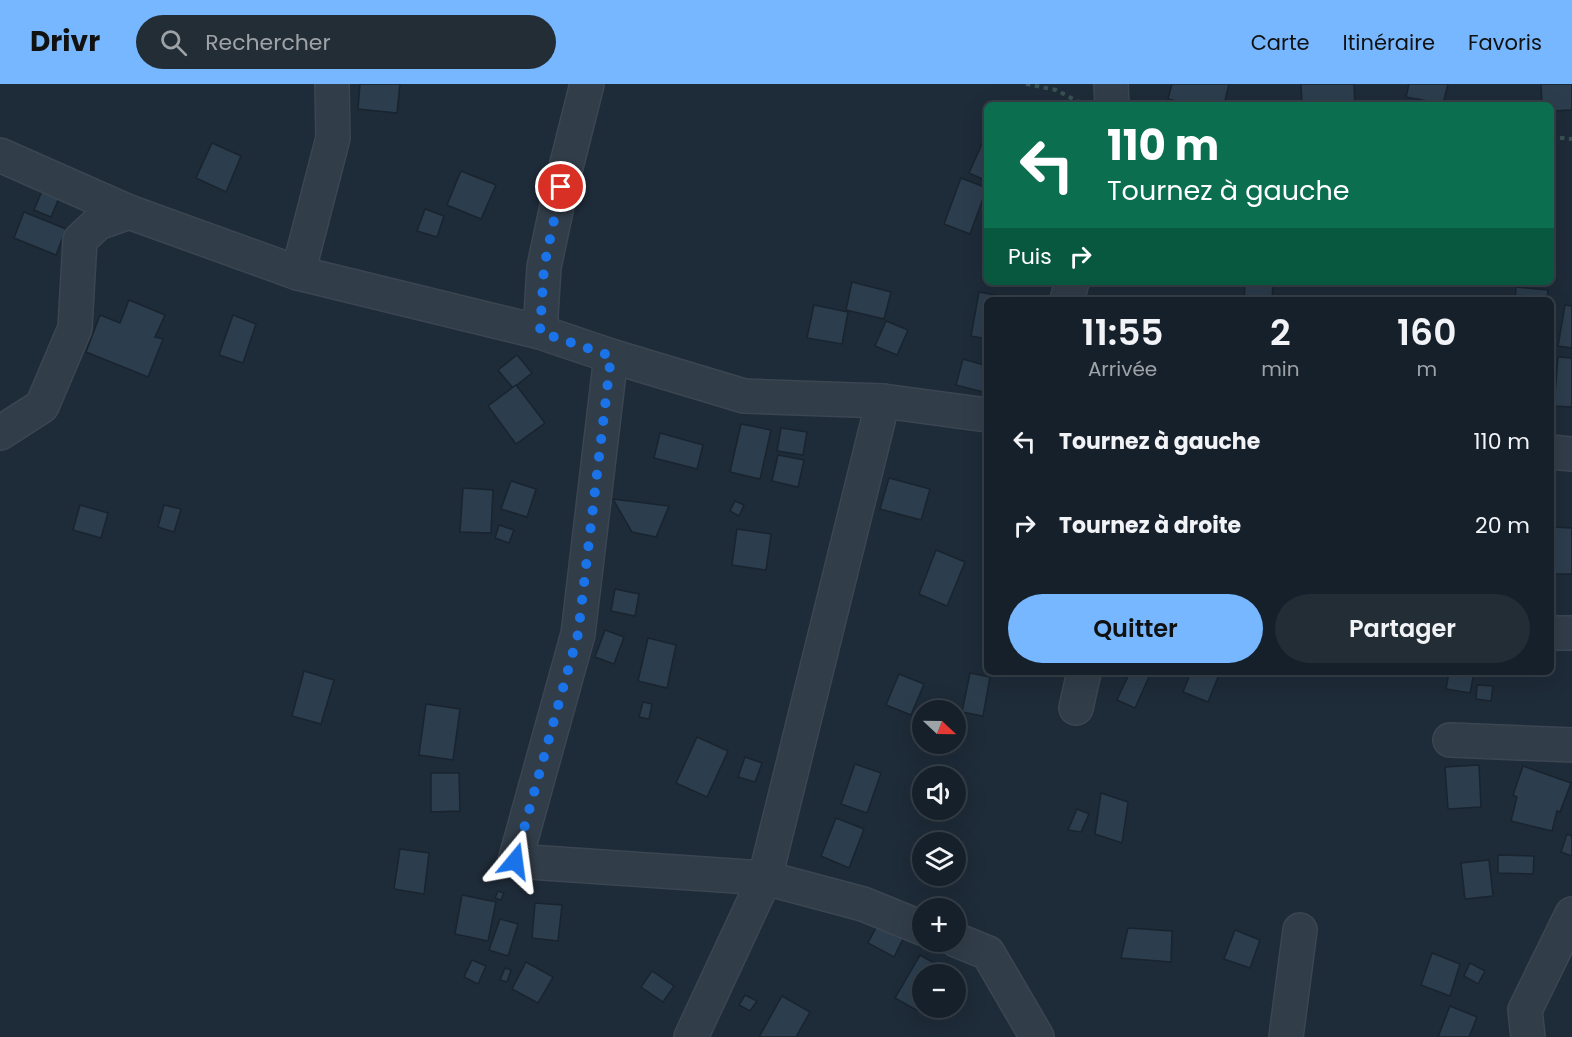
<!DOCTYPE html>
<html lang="fr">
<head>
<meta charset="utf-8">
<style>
  :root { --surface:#16202a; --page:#232d36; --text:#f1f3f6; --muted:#9ea3a8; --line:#353e47; --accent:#77b7ff }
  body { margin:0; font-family:Poppins,sans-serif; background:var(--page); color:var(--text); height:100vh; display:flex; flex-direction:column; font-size:22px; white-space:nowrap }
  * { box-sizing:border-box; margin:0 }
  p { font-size:20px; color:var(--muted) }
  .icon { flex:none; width:33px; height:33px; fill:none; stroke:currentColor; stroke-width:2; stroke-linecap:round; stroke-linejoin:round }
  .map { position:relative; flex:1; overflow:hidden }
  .drawer { position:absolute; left:984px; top:213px; width:570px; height:378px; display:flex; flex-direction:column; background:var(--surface); border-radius:9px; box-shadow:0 6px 24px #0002,0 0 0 2px var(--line) }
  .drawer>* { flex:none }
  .hud { position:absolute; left:984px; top:18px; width:570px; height:183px; border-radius:9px; box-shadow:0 6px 24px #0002,0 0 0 2px var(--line); background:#0b6e4f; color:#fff; overflow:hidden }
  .needle { width:39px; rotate:112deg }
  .buttons { position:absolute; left:912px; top:616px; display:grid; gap:12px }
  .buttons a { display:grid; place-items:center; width:54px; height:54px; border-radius:50%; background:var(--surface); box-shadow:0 6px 24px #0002,0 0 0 2px var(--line); font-size:30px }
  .pin { position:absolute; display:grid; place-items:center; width:51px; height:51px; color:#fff; margin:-26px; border:3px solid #fff; border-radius:50%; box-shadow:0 2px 6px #0007 }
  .me { position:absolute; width:66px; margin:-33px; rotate:16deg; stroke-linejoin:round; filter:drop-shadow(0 0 4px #0008) }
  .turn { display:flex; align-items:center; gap:21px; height:126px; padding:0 24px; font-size:27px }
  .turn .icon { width:78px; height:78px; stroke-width:2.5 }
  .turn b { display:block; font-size:42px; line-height:51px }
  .then { display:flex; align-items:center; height:57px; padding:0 24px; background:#0003; gap:12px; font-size:22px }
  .eta { display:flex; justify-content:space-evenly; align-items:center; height:102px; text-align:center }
  .eta b { font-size:36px; font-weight:600; line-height:42px }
  .primary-button { display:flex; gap:12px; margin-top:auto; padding:12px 24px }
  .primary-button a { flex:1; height:69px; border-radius:36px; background:var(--accent); color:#111; font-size:24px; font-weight:600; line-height:69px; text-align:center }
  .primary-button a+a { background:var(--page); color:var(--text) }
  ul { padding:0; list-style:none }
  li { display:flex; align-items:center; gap:18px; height:84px; padding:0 24px }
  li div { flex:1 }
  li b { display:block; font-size:22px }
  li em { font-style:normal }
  header { display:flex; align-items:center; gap:36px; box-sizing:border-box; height:84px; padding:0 30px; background:var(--accent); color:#111 }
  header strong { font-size:28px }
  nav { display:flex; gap:33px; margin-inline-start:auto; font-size:21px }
  .search { width:420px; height:54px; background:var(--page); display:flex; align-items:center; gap:15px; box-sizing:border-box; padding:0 21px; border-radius:33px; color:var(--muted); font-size:22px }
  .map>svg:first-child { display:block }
  .building { fill:#2c3d4d; stroke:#19242f; stroke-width:1.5 }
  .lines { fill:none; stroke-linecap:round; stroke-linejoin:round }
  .minor-casing { stroke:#3b4652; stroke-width:36 }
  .path { stroke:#385252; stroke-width:4; stroke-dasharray:4.5 4.5; stroke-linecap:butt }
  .minor { stroke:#313d49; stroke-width:33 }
  .route { stroke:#1a73e8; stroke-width:10; stroke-dasharray:0 18 }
</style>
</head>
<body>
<header>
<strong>Drivr</strong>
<div class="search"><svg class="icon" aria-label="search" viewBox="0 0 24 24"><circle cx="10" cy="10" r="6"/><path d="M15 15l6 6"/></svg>Rechercher</div>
<nav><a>Carte</a><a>Itinéraire</a><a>Favoris</a></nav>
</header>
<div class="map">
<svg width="1572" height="953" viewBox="0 0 1572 953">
  <rect width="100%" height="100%" fill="#1e2b38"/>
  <g class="building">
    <path d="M360 0H400L397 29 358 25Z"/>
    <path d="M1172 0H1229L1224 21H1192L1168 15Z"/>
    <path d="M1301 0H1354L1355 21H1302Z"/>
    <path d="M1409 0H1448L1443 20 1406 13Z"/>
    <path d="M1541 0H1572V26L1551 27V21H1542Z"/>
    <path d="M986 51 987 52V97L969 89Z"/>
    <path d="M212 59 241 72 226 108 196 94Z"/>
    <path d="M461 87 496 101 481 135 447 121Z"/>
    <path d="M961 94 987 104 970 150 944 140Z"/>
    <path d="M42 107 59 114 51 133 34 126Z"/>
    <path d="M425 125 444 132 437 153 417 147Z"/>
    <path d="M24 128 66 145 56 171 14 154Z"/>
    <path d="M852 198 891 208 884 235 846 226Z"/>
    <path d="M1245 198H1273L1272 216H1244Z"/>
    <path d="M1516 203 1548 206 1547 216H1515Z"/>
    <path d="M979 208 1024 216H987V255L971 252Z"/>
    <path d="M129 216 165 231 155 253 163 255 148 293 86 268 100 231 120 239Z"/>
    <path d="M814 221 848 228 842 260 807 254Z"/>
    <path d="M1565 221 1572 222V264L1558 262Z"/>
    <path d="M233 231 256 240 243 279 219 271Z"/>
    <path d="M886 237 908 246 897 271 875 262Z"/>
    <path d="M517 271 532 289 513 304 498 286Z"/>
    <path d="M1558 273 1572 274V323L1554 322Z"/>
    <path d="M963 275 987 282V309L956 301Z"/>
    <path d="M516 301 545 339 516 360 488 322Z"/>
    <path d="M741 340 771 346 760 395 730 388Z"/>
    <path d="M781 344 807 348 803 371 777 367Z"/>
    <path d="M660 349 703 361 697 385 654 374Z"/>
    <path d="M778 371 804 376 798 403 772 397Z"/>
    <path d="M889 394 930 405 921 436 880 425Z"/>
    <path d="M511 397 536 405 527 433 501 425Z"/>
    <path d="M463 404 493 406 491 449 460 448Z"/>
    <path d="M613 415 669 422 656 453 632 448Z"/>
    <path d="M735 417 744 421 739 432 730 427Z"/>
    <path d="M80 421 108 429 101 454 73 446Z"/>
    <path d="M164 421 181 425 174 448 158 443Z"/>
    <path d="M499 441 514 446 509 459 495 454Z"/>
    <path d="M1552 443 1572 444V490H1551Z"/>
    <path d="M737 445 771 450 766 486 732 481Z"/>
    <path d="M936 466 965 478 947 522 919 510Z"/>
    <path d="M615 505 639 510 635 532 611 527Z"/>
    <path d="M605 546 624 553 614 580 595 573Z"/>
    <path d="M648 554 676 561 667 604 638 597Z"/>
    <path d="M304 587 334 596 321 640 292 632Z"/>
    <path d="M1130 588H1151L1135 624 1117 616Z"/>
    <path d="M1191 588H1220L1208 618 1183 608Z"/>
    <path d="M1449 588H1474L1470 609 1446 605Z"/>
    <path d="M970 589 990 593 983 632 962 628Z"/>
    <path d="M899 590 924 600 911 631 886 621Z"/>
    <path d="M1477 601 1493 602 1491 617 1476 615Z"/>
    <path d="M643 618 652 620 649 635 639 633Z"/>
    <path d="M426 620 460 625 453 676 419 671Z"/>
    <path d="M697 653 728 667 707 713 676 699Z"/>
    <path d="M745 673 762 679 755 698 738 693Z"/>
    <path d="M855 680 881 689 867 729 841 720Z"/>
    <path d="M1479 681 1481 723 1448 725 1445 683Z"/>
    <path d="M1523 682 1571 699 1560 728 1557 727 1552 747 1511 737 1517 713 1513 711Z"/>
    <path d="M431 689H459L460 727 431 728Z"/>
    <path d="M1101 709 1128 718 1122 759 1095 750Z"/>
    <path d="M1077 725 1089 730 1081 748 1068 746Z"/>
    <path d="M836 734 864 745 849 784 821 772Z"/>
    <path d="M1567 750 1572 752V772L1561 768Z"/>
    <path d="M400 765 429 769 424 810 394 805Z"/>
    <path d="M1498 771 1534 772 1533 790 1498 789Z"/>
    <path d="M1489 776 1493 812 1465 815 1461 779Z"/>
    <path d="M498 807 504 809 501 816 495 814Z"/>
    <path d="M462 811 496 818 488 857 455 850Z"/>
    <path d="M535 819 562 821 558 857 532 854Z"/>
    <path d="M500 835 518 840 508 872 489 866Z"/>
    <path d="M880 836 906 849 894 873 868 859Z"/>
    <path d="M1128 844 1172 847 1171 878 1121 874Z"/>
    <path d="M1235 846 1260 856 1250 884 1224 875Z"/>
    <path d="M1432 869 1460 880 1450 912 1421 901Z"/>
    <path d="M920 871 943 884 939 891H922V920L918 927 895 914Z"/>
    <path d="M472 876 486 882 478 900 464 893Z"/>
    <path d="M526 878 553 893 538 919 512 905Z"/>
    <path d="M1470 879 1485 887 1478 900 1464 892Z"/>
    <path d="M505 884 511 886 507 898 500 896Z"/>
    <path d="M652 887 674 902 663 918 641 903Z"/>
    <path d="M745 911 757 917 750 927 739 921Z"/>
    <path d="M782 912 810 928 796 953H759Z"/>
    <path d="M1450 922 1477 933 1469 953H1438Z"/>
  </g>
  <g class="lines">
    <defs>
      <g id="minor">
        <path d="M1111 0 1112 21"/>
        <path d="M0 71 129 128"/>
        <path d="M298 189 333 54 332 0"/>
        <path d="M1067 216 1072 198"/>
        <path d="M540 248 544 183 561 103 587 0"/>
        <path d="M611 272 578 550 515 777 765 794 863 820 922 844"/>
        <path d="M0 349 42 322 75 244 80 156 98 139 129 128 298 189 540 248 611 272 744 312 883 317 987 331"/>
        <path d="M1551 368 1572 370"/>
        <path d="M1555 549H1572"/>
        <path d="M1076 624 1084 588"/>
        <path d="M1450 656 1572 661"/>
        <path d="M956 856 988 869 1037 953"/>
        <path d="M691 953 765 794 883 317"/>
        <path d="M1286 953 1300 846"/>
        <path d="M1528 953 1525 926 1572 830"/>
      </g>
    </defs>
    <use href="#minor" class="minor-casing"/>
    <g class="path">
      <path d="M1026 0 1056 6 1079 18"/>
      <path d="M1551 53 1572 55"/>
    </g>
    <use href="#minor" class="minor"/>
  </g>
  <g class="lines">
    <path class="route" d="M515 777 578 550 611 272 540 248 544 183 561 103"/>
  </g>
</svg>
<div class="buttons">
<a><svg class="needle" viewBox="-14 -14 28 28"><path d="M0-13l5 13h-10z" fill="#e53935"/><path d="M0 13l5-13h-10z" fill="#9ea3a8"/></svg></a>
<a><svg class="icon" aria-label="sound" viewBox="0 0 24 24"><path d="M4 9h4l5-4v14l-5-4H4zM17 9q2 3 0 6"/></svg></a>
<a><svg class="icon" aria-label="layers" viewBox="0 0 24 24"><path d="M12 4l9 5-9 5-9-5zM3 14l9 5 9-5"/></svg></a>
<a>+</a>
<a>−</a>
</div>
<div class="pin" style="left:561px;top:103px;background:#d93025"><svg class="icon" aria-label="arrive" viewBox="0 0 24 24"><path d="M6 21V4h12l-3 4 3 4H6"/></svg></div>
<svg class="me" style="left:515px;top:777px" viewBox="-20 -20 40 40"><path d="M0-17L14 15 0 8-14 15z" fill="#1a73e8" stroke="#fff" stroke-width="4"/></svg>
<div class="hud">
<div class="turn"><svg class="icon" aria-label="left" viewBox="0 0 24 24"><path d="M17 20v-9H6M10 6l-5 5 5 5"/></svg><div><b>110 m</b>Tournez à gauche</div></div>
<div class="then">Puis<svg class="icon" aria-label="right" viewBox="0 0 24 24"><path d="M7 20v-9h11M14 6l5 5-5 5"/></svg></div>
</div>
<section class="drawer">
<div class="eta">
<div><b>11:55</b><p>Arrivée</p></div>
<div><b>2</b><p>min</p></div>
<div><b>160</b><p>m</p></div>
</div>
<ul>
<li><svg class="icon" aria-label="left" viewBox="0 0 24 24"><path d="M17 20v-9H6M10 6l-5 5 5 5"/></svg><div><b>Tournez à gauche</b></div><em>110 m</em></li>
<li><svg class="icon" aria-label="right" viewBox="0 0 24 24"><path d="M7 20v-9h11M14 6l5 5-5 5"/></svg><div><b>Tournez à droite</b></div><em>20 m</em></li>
</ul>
<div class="primary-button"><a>Quitter</a><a>Partager</a></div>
</section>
</div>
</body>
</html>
